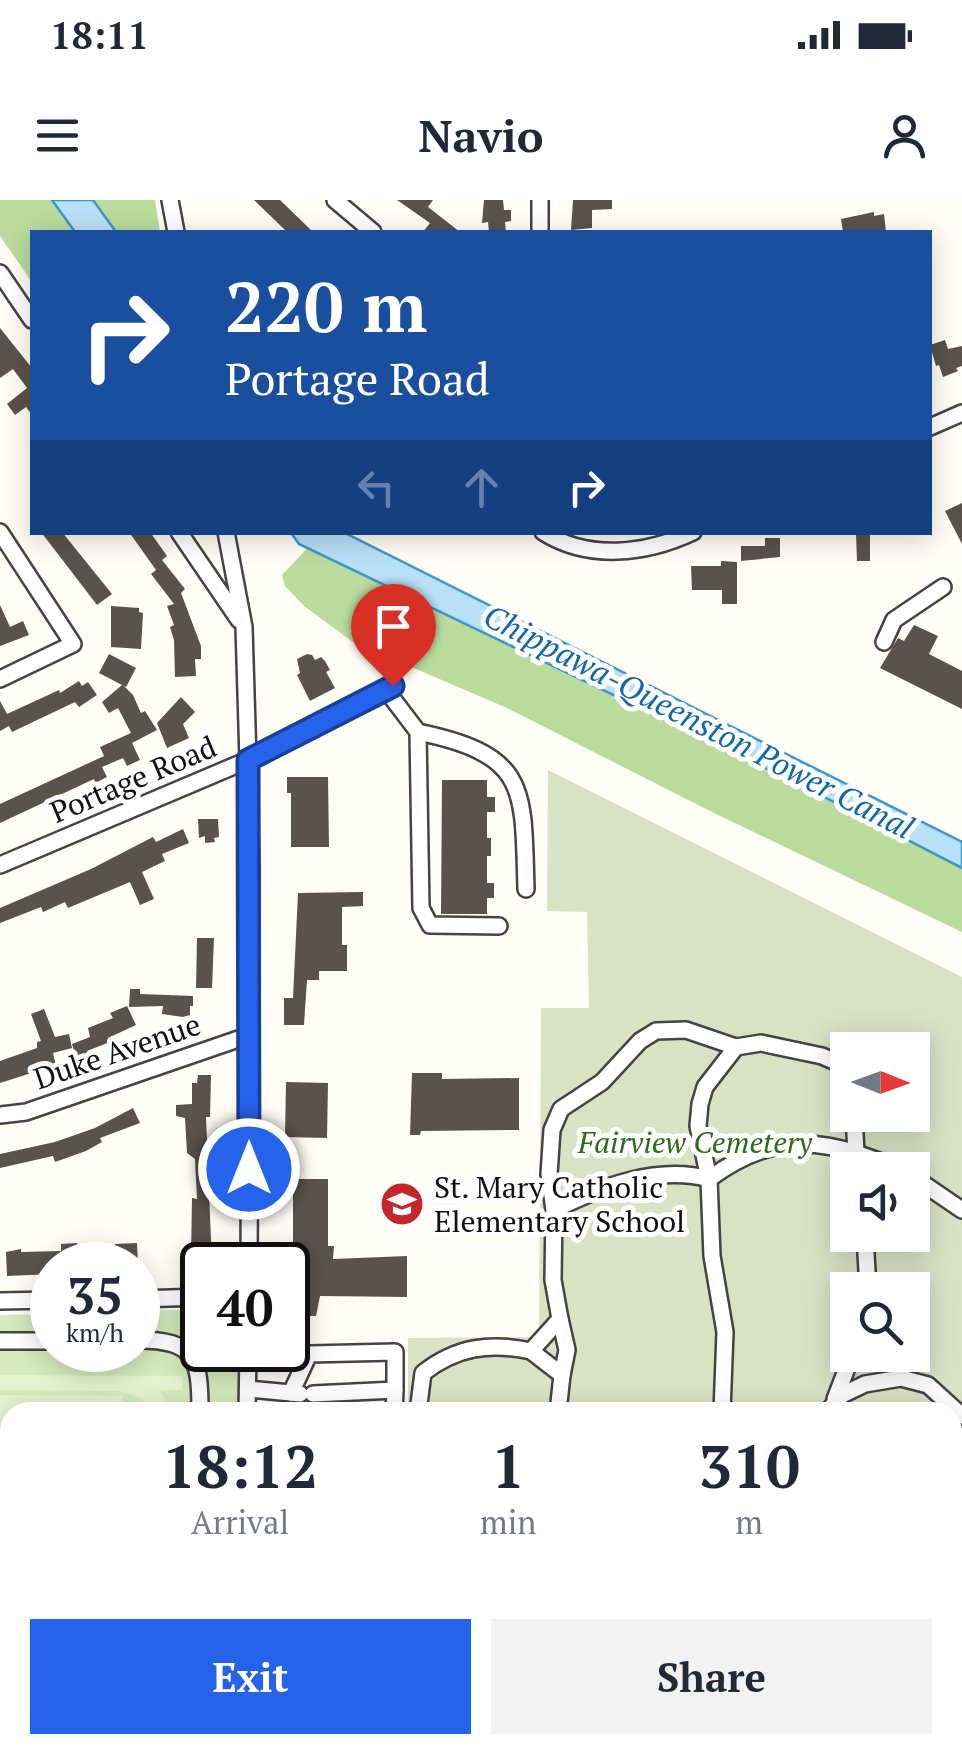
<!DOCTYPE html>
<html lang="en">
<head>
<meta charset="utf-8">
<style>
  :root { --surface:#fff; --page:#f2f2f3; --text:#1f2937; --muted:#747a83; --accent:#2563eb }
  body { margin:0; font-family:"PT Serif",serif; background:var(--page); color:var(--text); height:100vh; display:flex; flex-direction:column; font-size:38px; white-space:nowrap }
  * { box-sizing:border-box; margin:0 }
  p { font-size:32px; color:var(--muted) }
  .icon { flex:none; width:55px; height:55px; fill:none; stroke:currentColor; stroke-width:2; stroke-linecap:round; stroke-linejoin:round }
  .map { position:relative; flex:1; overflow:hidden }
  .drawer { position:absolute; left:0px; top:1202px; width:962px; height:352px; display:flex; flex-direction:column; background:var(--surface); border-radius:30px 30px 0 0; box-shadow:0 5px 25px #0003 }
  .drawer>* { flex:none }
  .top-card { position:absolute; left:30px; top:30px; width:902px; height:305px; border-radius:0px; box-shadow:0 5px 25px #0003; background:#1a4fa0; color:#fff; overflow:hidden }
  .needle { width:65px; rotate:91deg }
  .buttons { position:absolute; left:830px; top:832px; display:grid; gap:20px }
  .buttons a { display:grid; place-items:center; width:100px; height:100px; border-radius:0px; background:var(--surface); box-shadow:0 5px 25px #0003; font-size:50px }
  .speed { position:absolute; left:30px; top:1042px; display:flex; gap:20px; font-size:50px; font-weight:700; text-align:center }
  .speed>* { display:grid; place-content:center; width:130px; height:130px; border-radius:50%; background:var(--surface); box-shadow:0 5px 25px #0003; line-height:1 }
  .speed small { font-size:25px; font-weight:400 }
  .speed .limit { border:5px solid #111; border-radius:15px; background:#fff; color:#111 }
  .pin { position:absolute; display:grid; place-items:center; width:85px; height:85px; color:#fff; margin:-102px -42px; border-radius:50% 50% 50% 0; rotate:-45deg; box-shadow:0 0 10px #0007 }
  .pin .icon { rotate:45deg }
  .me { position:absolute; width:110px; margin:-55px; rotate:0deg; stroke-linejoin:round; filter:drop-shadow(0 0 8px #0008) }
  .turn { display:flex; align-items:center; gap:35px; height:210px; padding:0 30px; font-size:45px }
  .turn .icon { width:130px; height:130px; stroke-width:2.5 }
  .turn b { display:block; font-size:70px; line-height:85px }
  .lanes { display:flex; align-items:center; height:95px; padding:0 30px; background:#0003; justify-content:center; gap:50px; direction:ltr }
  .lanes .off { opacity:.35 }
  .eta { display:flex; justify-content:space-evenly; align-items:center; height:170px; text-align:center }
  .eta b { font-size:60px; font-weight:700; line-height:70px }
  .cta { display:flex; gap:20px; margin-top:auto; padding:20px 30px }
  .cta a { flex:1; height:115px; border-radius:0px; background:var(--accent); color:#fff; font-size:40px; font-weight:700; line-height:115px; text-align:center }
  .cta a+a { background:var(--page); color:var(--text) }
  .status { display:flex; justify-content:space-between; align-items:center; height:70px; padding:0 50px; background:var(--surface); direction:ltr }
  .status svg { height:28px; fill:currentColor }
  header { display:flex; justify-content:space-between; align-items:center; height:130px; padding:0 30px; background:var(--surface); font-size:45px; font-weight:700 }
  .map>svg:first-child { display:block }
  .green { fill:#d5ebbd }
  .forest { fill:#b9dc9c }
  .cemetery { fill:#d9e3c4; fill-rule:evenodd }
  .pitch { fill:#e6f2cf }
  .water { fill:#b9e0f7; stroke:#3f96cf; stroke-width:2.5 }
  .building { fill:#5a524d }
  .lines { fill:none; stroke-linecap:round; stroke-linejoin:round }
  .minor-casing { stroke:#444; stroke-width:20 }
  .minor { stroke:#fff; stroke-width:15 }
  .route-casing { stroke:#184099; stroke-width:25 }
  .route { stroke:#2563eb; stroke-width:18 }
  .labels { text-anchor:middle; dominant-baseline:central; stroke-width:10; stroke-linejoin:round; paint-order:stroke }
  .street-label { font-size:30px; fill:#111; stroke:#fff }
  .park-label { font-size:30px; font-style:italic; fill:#2f6b1f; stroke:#fff }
  .poi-label { font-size:30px; fill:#111; stroke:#fff; text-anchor:start }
  .water-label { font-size:32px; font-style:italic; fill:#1768a6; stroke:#fff }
</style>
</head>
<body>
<div class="status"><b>18:11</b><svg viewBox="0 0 49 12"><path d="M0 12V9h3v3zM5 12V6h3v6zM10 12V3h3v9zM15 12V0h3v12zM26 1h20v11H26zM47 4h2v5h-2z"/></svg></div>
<header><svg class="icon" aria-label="menu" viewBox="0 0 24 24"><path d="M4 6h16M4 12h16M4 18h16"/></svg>Navio<svg class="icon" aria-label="person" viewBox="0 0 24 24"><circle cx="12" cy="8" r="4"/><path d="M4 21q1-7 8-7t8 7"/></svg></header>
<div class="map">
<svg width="962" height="1554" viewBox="0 0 962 1554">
  <rect width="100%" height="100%" fill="#fffdf5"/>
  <path class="green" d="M202 1109V1150H242L240 1212H10V1545H229V1554H0V1115L52 1114V1150H138V1111Z"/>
  <g class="forest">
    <path d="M0 0H52L75 32H32V82L0 36Z"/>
    <path d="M93 0H155L160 32H116Z"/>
    <path d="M317 338 962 663V732L712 612 507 508 353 442 304 406 285 386 282 375Z"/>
  </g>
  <path class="cemetery" d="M548 570 962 777V1554H272V1545H952V1212H408V1138L539 1137 541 808H589L587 712 547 711ZM848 850H912V915H848ZM848 970H912V1035H848ZM848 1090H912V1155H848Z"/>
  <g class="pitch">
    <path d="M0 1175 182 1176V1190H159L174 1212H157L138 1197 119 1191 0 1190Z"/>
    <path d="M0 1195 122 1196V1212H10V1307H0Z"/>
    <path d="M0 1416H10V1545H142V1554H0Z"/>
  </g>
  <g class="water">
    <path d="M52 0H93L116 32H75Z"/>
    <path d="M291 333H345L962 642V668L801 585 299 344Z"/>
  </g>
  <g class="building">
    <path d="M254 0H280L313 32H287Z"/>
    <path d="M397 0H433L428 7 460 32H423L430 23Z"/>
    <path d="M484 0H503L504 10H511V21L505 22 506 32H489L488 22 482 23Z"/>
    <path d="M573 0H612V9L592 10V28L571 30Z"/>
    <path d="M874 12V16L884 14 886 32H843L841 19Z"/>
    <path d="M0 128 32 168V215L26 207 15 215 7 204 27 188 13 169 0 178Z"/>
    <path d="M945 140 948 149 962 146V166L956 168 958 171 943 177 939 165 936 166 930 145Z"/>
    <path d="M962 303V344L945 311Z"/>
    <path d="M41 332H62L112 394 97 405Z"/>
    <path d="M129 332H150L167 356 162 360 185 389 181 393 201 446V459H195L196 476 175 477 174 440 170 427 174 425 167 406 174 404 151 374 156 370Z"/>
    <path d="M870 333V361H857L856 334Z"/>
    <path d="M765 338H780V357L741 361V346H765Z"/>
    <path d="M721 361 737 362V404H722V390H692L691 366H721Z"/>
    <path d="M0 405 10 427 23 421 29 435 0 446Z"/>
    <path d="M111 406 139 408V412L143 413 141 449 111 447Z"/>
    <path d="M914 425 938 436 929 454 962 471V509L880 468 898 438 904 441Z"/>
    <path d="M109 454 136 468 126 487 123 485 133 495 141 513 145 511 157 530 132 543 140 560 127 566 123 558 102 567 107 577 95 583 94 579 0 623V604L104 556 100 547 131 533 118 508 109 513 102 502 122 485 99 473Z"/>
    <path d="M307 454 312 455 315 460 321 457 325 461 330 470 326 472 335 488 310 501 297 475 300 473 297 459Z"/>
    <path d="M79 481 82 486 88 482 97 495 79 507 75 502 12 532 9 526 0 531V501L7 514 59 490 60 493Z"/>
    <path d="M181 497 195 512 183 524 189 538 167 548 157 523Z"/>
    <path d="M287 577H328L329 647H291V593H287Z"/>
    <path d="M442 580H487V597H495V612H487V638H491V656H487V683H494V698H487V714H441Z"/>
    <path d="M198 619H218L219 637 214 638 215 642 205 643V636L199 638Z"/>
    <path d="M183 629 189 643 162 654 165 661 142 672 154 699 140 705 130 682 68 708 65 702 43 712 41 707 0 723V708L91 669 153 637 156 642Z"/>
    <path d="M363 692V706L342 707V745H347V771H319V780H307L304 825H284V798H293L298 693Z"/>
    <path d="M197 738H214L212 788H196Z"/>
    <path d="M130 789H140V794L193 796V806H190V815L183 817 162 814 163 806 129 807Z"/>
    <path d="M127 806 136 825 108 838 110 842 87 851 89 856 76 859 72 844 90 837 88 828 113 818 110 813Z"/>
    <path d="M44 809 55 837 69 834 72 848 53 853 57 870 45 873 44 869 0 883V861L37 848V842L41 841 31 814Z"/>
    <path d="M412 873H442V879L519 878V930L421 931 420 935H410Z"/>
    <path d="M198 875H211L210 917H206L212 1065H202V1075L182 1076V1055H191L192 998 197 999 195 959 187 953 185 918 176 916V905L192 904V883H197Z"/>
    <path d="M286 882 328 883 327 938 285 937Z"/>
    <path d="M133 908 140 923 100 938 102 942 86 951 55 962 53 956 0 968V954L55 942 95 928Z"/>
    <path d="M293 979H328V1046H334L333 1059 407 1056V1097L320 1096 316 1116H299V1082H293Z"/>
    <path d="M77 1043 82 1056 116 1055 115 1044 137 1043 138 1065H52V1074L7 1076 6 1052 21 1049V1052L61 1051V1044Z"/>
  </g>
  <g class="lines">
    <defs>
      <g id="minor">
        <path d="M170 0 176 32"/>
        <path d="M335 0 373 32"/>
        <path d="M540 0V32"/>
        <path d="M0 73 32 120"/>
        <path d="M930 227 962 213"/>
        <path d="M0 332 73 444 0 479"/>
        <path d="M179 332 239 420"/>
        <path d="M226 332 244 427 248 560 251 668 249 1065"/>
        <path d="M543 332C589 361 646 354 693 332"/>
        <path d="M884 442 894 420 943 387"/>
        <path d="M386 490 418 532C529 555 523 588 526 689"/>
        <path d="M418 532 421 708 430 725 499 726"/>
        <path d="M0 665 248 560 393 486"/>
        <path d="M0 915 26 912 250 835"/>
        <path d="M854 915 856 953 904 970"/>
        <path d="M912 976 962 1010"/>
        <path d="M554 1010C600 987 658 965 709 979 756 944 799 935 856 953L858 970"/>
        <path d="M865 1035 868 1090"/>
        <path d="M138 1099 202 1097"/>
        <path d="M0 1101 52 1100"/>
        <path d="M560 1119 567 1150 562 1175"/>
        <path d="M138 1140C196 1140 200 1159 200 1212"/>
        <path d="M0 1141H52"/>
        <path d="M531 1151 562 1175 558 1212"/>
        <path d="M248 1189 291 1193"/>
        <path d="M300 1194 291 1193 309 1154 395 1152V1190L313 1194"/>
        <path d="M835 1199 852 1155"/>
        <path d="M247 1212 248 1150"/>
        <path d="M394 1212 395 1190"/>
        <path d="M418 1212 423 1173C456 1147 490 1142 531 1151L560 1119 553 1080 554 1010 549 974 552 930 561 909 602 882 640 841 656 831 686 830 736 847 761 843 822 856 838 863 848 872"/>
        <path d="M722 1212 725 1132 712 1056 709 979 698 926 700 904 705 887 736 847"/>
        <path d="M827 1212 842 1195 865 1184 901 1178 928 1185 962 1216"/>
        <path d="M952 1420 962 1418"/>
        <path d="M952 1536 962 1533"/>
        <path d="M193 1545V1554"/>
        <path d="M278 1545 279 1554"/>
        <path d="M410 1545 411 1554"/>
        <path d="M550 1545 551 1554"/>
        <path d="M244 1554V1545"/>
        <path d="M346 1554 355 1545"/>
        <path d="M694 1554 695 1545"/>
        <path d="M819 1554 820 1545"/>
        <path d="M925 1554 936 1545"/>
      </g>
    </defs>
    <use href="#minor" class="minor-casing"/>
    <use href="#minor" class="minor"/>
  </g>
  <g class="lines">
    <defs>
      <path id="route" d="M249 969 248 560 393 486"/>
    </defs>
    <use href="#route" class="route-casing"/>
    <use href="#route" class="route"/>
  </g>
  <defs>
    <symbol id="school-disc" viewBox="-11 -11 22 22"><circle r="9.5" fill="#c4262e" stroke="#fff"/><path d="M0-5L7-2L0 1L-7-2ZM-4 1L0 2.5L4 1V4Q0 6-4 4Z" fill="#fff"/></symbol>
  </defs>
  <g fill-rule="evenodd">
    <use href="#school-disc" x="377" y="979" width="50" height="50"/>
  </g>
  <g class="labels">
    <g class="street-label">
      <text transform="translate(133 579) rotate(-23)">Portage Road</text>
      <text transform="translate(117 851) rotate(-19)">Duke Avenue</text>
    </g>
    <g class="park-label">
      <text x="695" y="942">Fairview Cemetery</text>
    </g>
    <g class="poi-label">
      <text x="434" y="987">St. Mary Catholic<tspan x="434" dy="34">Elementary School</tspan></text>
    </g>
    <g class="water-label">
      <text transform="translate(699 521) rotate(27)">Chippawa-Queenston Power Canal</text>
    </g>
  </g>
</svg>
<div class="buttons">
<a><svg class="needle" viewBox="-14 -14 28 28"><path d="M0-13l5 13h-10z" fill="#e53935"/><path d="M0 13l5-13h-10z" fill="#747a83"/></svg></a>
<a><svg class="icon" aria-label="sound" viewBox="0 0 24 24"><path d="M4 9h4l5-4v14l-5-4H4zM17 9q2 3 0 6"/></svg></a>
<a><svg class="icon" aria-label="search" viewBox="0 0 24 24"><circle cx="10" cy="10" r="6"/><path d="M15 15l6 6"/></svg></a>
</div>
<div class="speed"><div>35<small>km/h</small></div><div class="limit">40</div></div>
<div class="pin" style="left:393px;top:486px;background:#d93025"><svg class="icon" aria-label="arrive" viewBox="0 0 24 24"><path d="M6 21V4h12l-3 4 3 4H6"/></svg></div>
<svg class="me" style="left:249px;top:969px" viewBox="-20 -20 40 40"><circle r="17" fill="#2563eb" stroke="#fff" stroke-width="3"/><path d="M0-11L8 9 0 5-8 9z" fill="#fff"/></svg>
<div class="top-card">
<div class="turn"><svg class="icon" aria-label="right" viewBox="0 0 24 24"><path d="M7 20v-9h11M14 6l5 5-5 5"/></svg><div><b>220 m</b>Portage Road</div></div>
<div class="lanes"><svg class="icon off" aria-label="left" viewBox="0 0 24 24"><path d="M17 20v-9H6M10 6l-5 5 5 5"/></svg><svg class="icon off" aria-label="ahead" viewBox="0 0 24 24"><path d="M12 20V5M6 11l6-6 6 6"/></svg><svg class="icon" aria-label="right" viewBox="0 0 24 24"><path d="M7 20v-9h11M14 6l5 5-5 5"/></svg></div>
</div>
<section class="drawer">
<div class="eta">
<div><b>18:12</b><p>Arrival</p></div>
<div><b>1</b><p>min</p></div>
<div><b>310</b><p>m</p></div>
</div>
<div class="cta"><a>Exit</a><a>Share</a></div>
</section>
</div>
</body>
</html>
